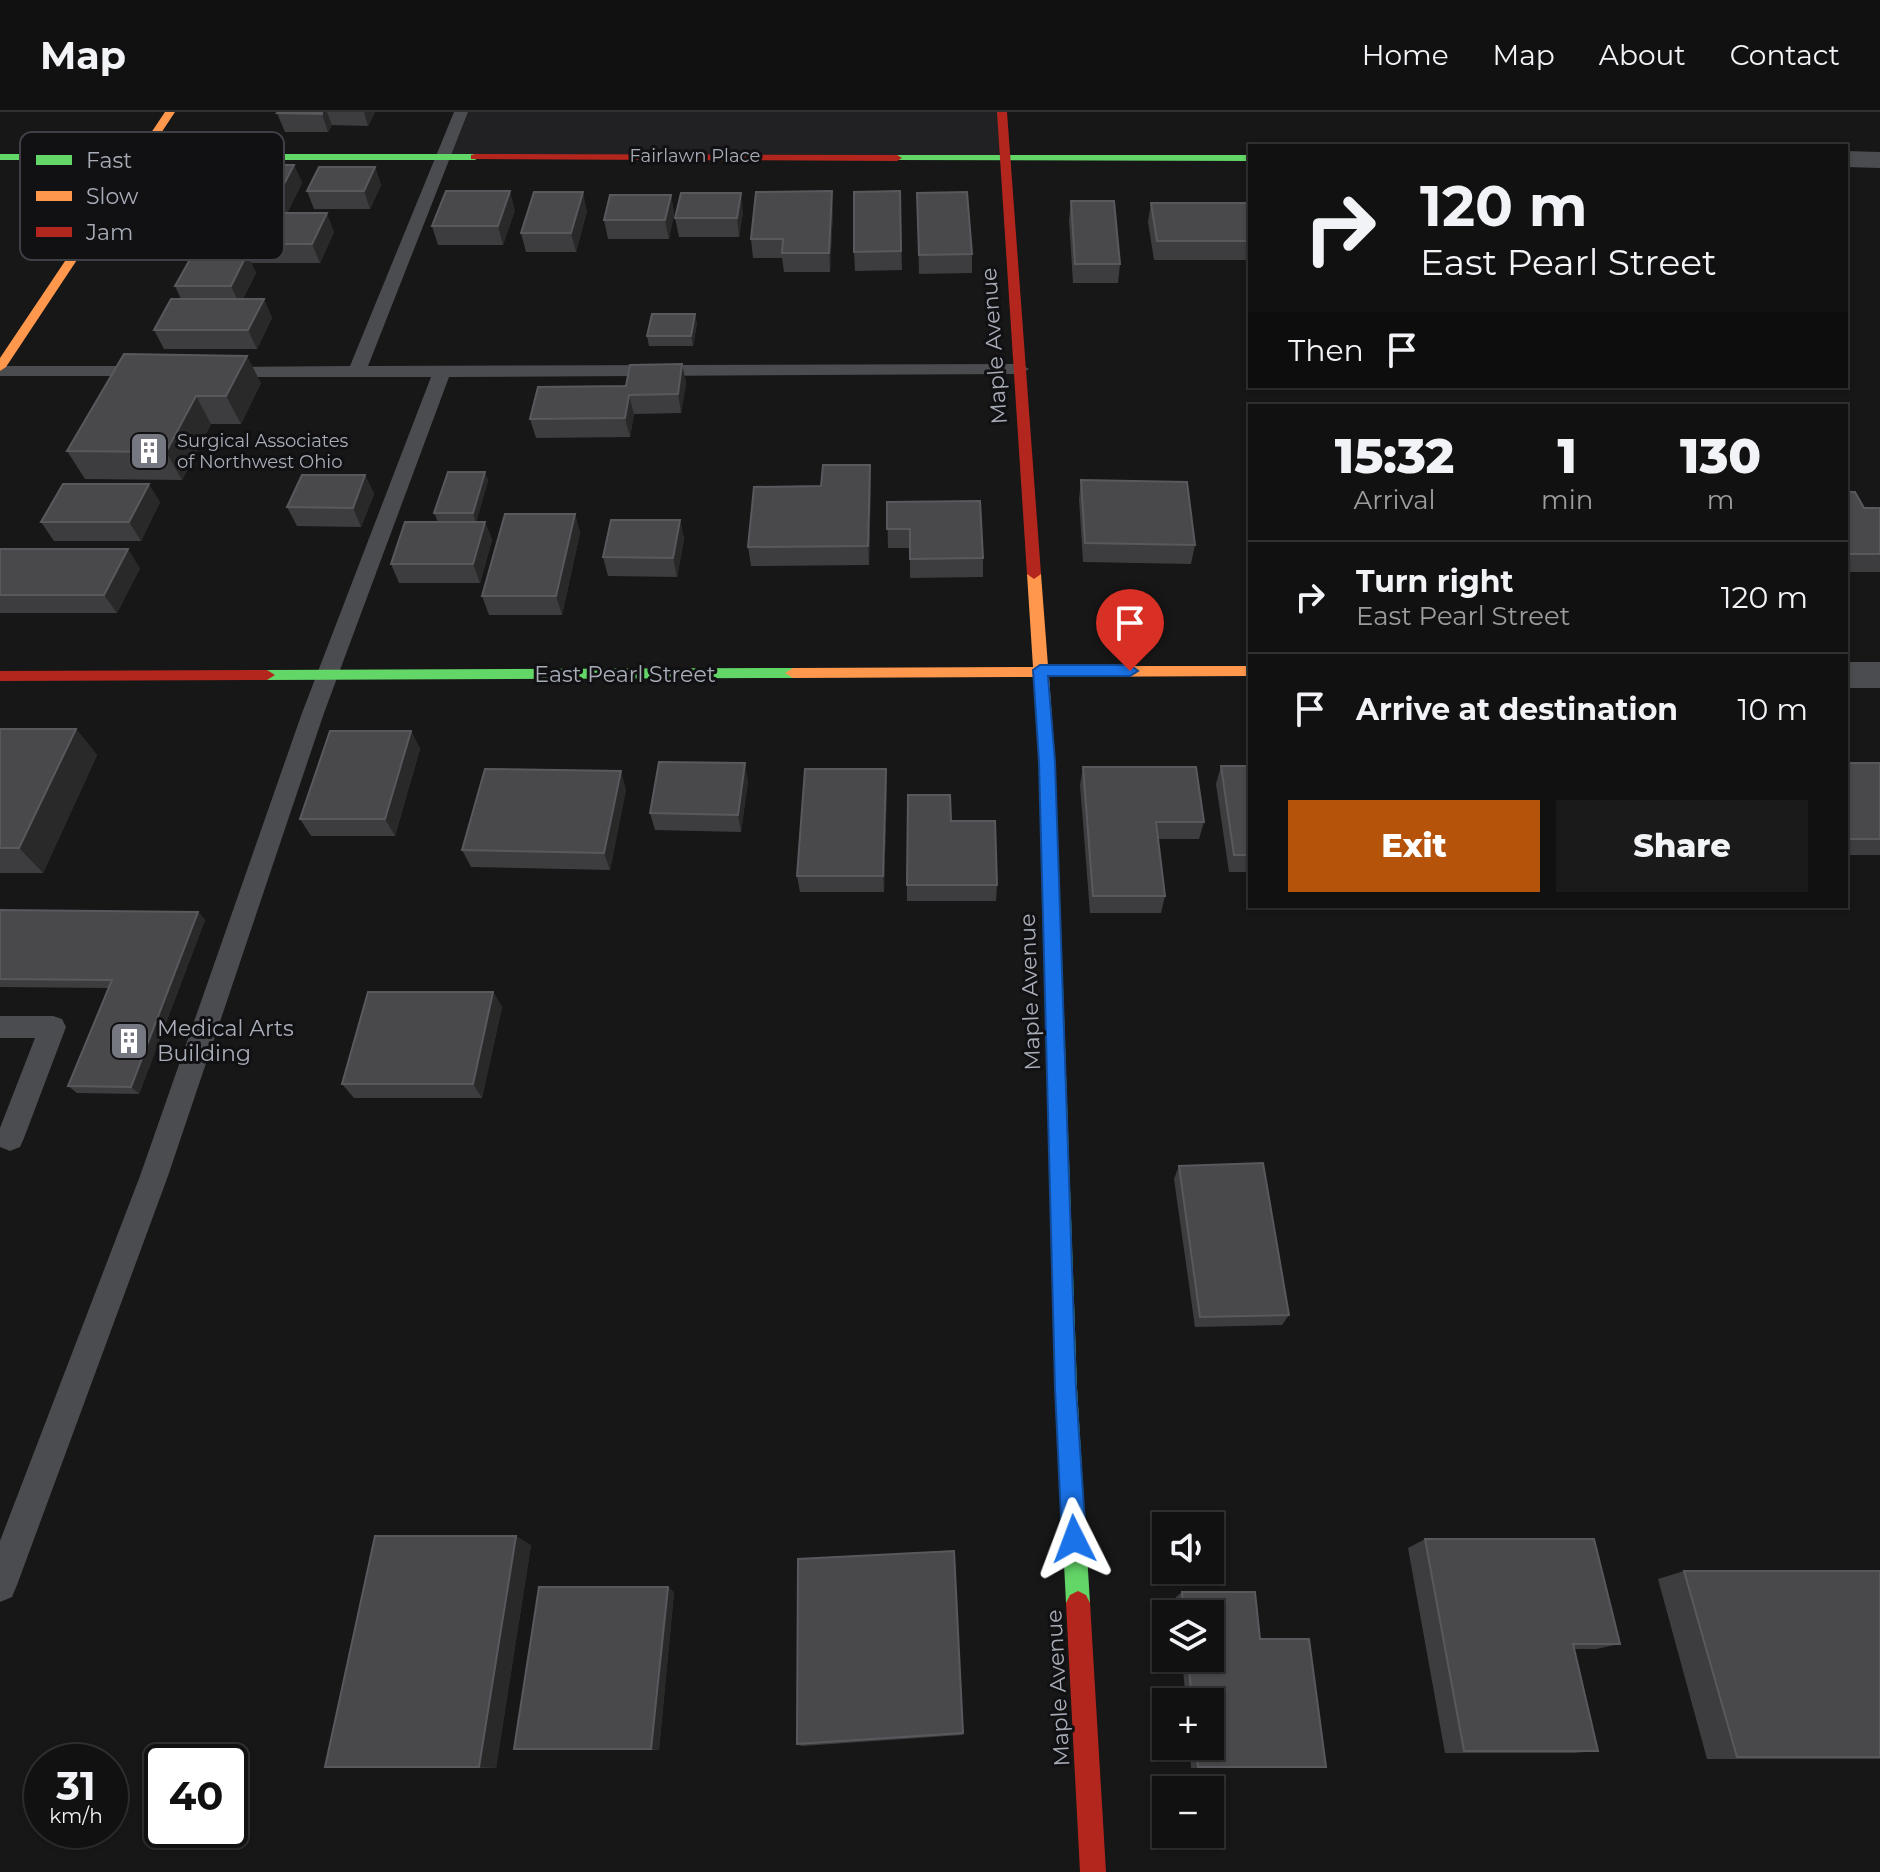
<!DOCTYPE html>
<html lang="en">
<head>
<meta charset="utf-8">
<style>
  :root { --surface:#111; --page:#1a1a1a; --text:#f1f3f6; --muted:#9c9d9f; --line:#303131; --accent:#b45309 }
  body { margin:0; font-family:Montserrat,sans-serif; background:var(--page); color:var(--text); height:100vh; display:flex; flex-direction:column; font-size:30px; white-space:nowrap }
  * { box-sizing:border-box; margin:0 }
  p { font-size:26px; color:var(--muted) }
  .icon { flex:none; width:44px; height:44px; fill:none; stroke:currentColor; stroke-width:2; stroke-linecap:round; stroke-linejoin:round }
  .map { position:relative; flex:1; overflow:hidden }
  .details { position:absolute; left:1248px; top:292px; width:600px; height:504px; display:flex; flex-direction:column; background:var(--surface); border-radius:0px; box-shadow:0 2px 6px #0004,0 0 0 2px var(--line) }
  .details>* { flex:none }
  .banner { position:absolute; left:1248px; top:32px; width:600px; height:244px; border-radius:0px; box-shadow:0 2px 6px #0004,0 0 0 2px var(--line); background:#111; color:var(--text); overflow:hidden }
  .tools { position:absolute; left:1152px; top:1400px; display:grid; gap:16px }
  .tools a { display:grid; place-items:center; width:72px; height:72px; border-radius:0px; background:var(--surface); box-shadow:0 2px 6px #0004,0 0 0 2px var(--line); font-size:40px }
  .speed { position:absolute; left:24px; top:1632px; display:flex; gap:16px; font-size:40px; font-weight:700; text-align:center }
  .speed>* { display:grid; place-content:center; width:104px; height:104px; border-radius:50%; background:var(--surface); box-shadow:0 2px 6px #0004,0 0 0 2px var(--line); line-height:1 }
  .speed small { font-size:20px; font-weight:400 }
  .speed .limit { border:4px solid #111; border-radius:12px; background:#fff; color:#111 }
  .pin { position:absolute; display:grid; place-items:center; width:68px; height:68px; color:#fff; margin:-82px -34px; border-radius:50% 50% 50% 0; rotate:-45deg; box-shadow:0 0 8px #0007 }
  .pin .icon { rotate:45deg }
  .me { position:absolute; width:88px; margin:-44px; rotate:357deg; stroke-linejoin:round; filter:drop-shadow(0 0 6px #0008) }
  .turn { display:flex; align-items:center; gap:28px; height:168px; padding:0 40px; font-size:36px }
  .turn .icon { width:104px; height:104px; stroke-width:2.5 }
  .turn b { display:block; font-size:56px; line-height:68px }
  .then { display:flex; align-items:center; height:76px; padding:0 40px; background:#0003; gap:16px; font-size:30px }
  .eta { display:flex; justify-content:space-evenly; align-items:center; height:136px; text-align:center }
  .eta b { font-size:48px; font-weight:800; line-height:56px }
  .button { display:flex; gap:16px; margin-top:auto; padding:16px 40px }
  .button a { flex:1; height:92px; border-radius:0px; background:var(--accent); color:#fff; font-size:32px; font-weight:800; line-height:92px; text-align:center }
  .button a+a { background:var(--page); color:var(--text) }
  ul { padding:0; list-style:none }
  li { display:flex; align-items:center; gap:24px; height:112px; padding:0 40px; border-top:2px solid var(--line) }
  li div { flex:1 }
  li b { display:block; font-size:30px }
  li em { font-style:normal }
  header { display:flex; align-items:center; gap:48px; box-sizing:border-box; height:112px; padding:0 40px; background:var(--surface); border-bottom:2px solid var(--line) }
  header strong { font-size:38px }
  nav { display:flex; gap:44px; margin-inline-start:auto; font-size:28px }
  .map>svg:first-child { display:block }
  .built { fill:#212123 }
  .lines { fill:none; stroke-linecap:round; stroke-linejoin:round }
  .lane { fill:#4b4c50; fill-rule:evenodd }
  .street { fill:#4b4c50; fill-rule:evenodd }
  .fast { fill:#63d668; fill-rule:evenodd }
  .slow { fill:#ff974d; fill-rule:evenodd }
  .jam { fill:#b3261e; fill-rule:evenodd }
  .wall { fill:#3d3d3f }
  .shaded-wall { fill:#29292a }
  .building { fill:#49494c; stroke:#58595d; stroke-width:2 }
  .route { fill:#1a73e8; stroke:#114b97; stroke-width:2 }
  .labels { text-anchor:middle; dominant-baseline:central; stroke-width:6; stroke-linejoin:round; paint-order:stroke }
  .far-street-label { font-size:18px; fill:#a8adb8; stroke:#111113 }
  .far-poi-label { font-size:18px; fill:#a8adb8; stroke:#111113; text-anchor:start }
  .street-label { font-size:22px; fill:#a8adb8; stroke:#111113 }
  .poi-label { font-size:22px; fill:#a8adb8; stroke:#111113; text-anchor:start }
  .key { fill:#111113; stroke:#3e4045; stroke-width:2 }
  .key-label { font-size:22px; fill:#a8adb8 }
</style>
</head>
<body>
<header>
<strong>Map</strong>
<nav><a>Home</a><a>Map</a><a>About</a><a>Contact</a></nav>
</header>
<div class="map">
<svg width="1880" height="1760" viewBox="0 0 1880 1760">
  <rect width="100%" height="100%" fill="#171717"/>
  <path class="built" d="M460 0H1002L1004 45 441 44Z"/>
  <g class="lines">
    <g class="lane">
      <path d="M454 0H468L368 254 1020 252 1029 257 1020 262 449 265 324 601 168 1064 17 1473 12 1485 0 1490V1429L140 1064 302 601 431 265H220L211 260 220 255 350 254Z"/>
      <path d="M0 254H148L157 259 148 264H0Z"/>
      <path d="M0 904H53L62 907 66 915 24 1026 20 1035 10 1039 0 1035V1016L35 926H0Z"/>
    </g>
    <g class="street">
      <path d="M1846 39 1880 40V56L1846 55Z"/>
      <rect x="1846" y="550" width="34" height="26"/>
    </g>
    <g class="fast">
      <path d="M0 42H475L480 45 475 48H0Z"/>
      <path d="M897 43H1250V49L893 48 892 46Z"/>
      <path d="M793 556 801 561 793 566 267 568 259 563 267 558Z"/>
      <path d="M1053 840 1059 842 1062 847 1077 1276 1090 1491 1086 1499 1078 1503 1070 1499 1066 1491 1055 1276 1044 847 1047 842Z"/>
    </g>
    <g class="slow">
      <path d="M165 0H175L6 255 0 259V246Z"/>
      <path d="M1034 457 1041 462 1048 554H1250V564L1049 565 1055 650 1062 847 1059 852H1047L1044 847 1039 650 1034 565 793 566 785 561 793 556 1033 555 1027 462Z"/>
    </g>
    <g class="jam">
      <path d="M997 0H1007L1041 462 1034 467 1027 462Z"/>
      <path d="M475 42 897 43 902 46 897 49 471 47V43Z"/>
      <path d="M267 558 275 563 267 568 0 569V559Z"/>
      <path d="M1078 1479 1086 1483 1090 1491 1106 1760H1080L1066 1491 1070 1483Z"/>
    </g>
  </g>
  <g class="wall">
    <path d="M278 0H375L368 14 332 13 328 20H285L277 1Z"/>
    <path d="M294 53 302 71 287 101 334 120 320 151H251L256 161 243 187H264L272 206 257 237H164L154 218 181 187 175 174 208 142 202 132 230 101 226 91Z"/>
    <path d="M375 55 381 73 370 97H314L307 79Z"/>
    <path d="M900 79 902 158 855 159 854 140Z"/>
    <path d="M917 81 972 142V161L919 162Z"/>
    <path d="M671 83 674 102 669 127H608L604 108Z"/>
    <path d="M1071 89 1120 152 1118 171H1073L1069 108Z"/>
    <path d="M1151 91H1250V148H1154L1148 110Z"/>
    <path d="M515 98 503 133H438L432 114Z"/>
    <path d="M833 98 830 160H784L782 146H753L751 127Z"/>
    <path d="M587 99 576 140H526L521 121Z"/>
    <path d="M743 100 739 125H679L675 106Z"/>
    <path d="M697 211 693 234H649L647 224Z"/>
    <path d="M124 242 261 271 241 312H211L182 368 85 367 67 339Z"/>
    <path d="M682 252 686 271 681 301 634 302 630 325 536 326 530 307Z"/>
    <path d="M485 360 488 369 476 410H485L492 428 480 471H399L391 452 438 410 434 401Z"/>
    <path d="M365 363 374 382 361 415 297 414 287 395Z"/>
    <path d="M1081 368 1195 433 1191 452 1083 450 1079 387Z"/>
    <path d="M871 372 869 453 751 454 748 435Z"/>
    <path d="M1846 380 1864 396H1880V460H1846Z"/>
    <path d="M160 390 141 429H54L41 410Z"/>
    <path d="M887 390 983 446V465L910 466V436H888Z"/>
    <path d="M575 402 580 421 562 503H489L482 484Z"/>
    <path d="M680 408 684 427 677 465 608 464 603 445Z"/>
    <path d="M0 437 140 456 117 501H0Z"/>
    <path d="M0 617H76L97 643 43 761H0Z"/>
    <path d="M411 619 420 637 395 724H311L300 707Z"/>
    <rect x="1846" y="651" width="34" height="92"/>
    <path d="M1221 654H1250V760H1229L1216 672Z"/>
    <path d="M1083 655 1204 710 1199 727H1158L1165 784 1161 801H1090L1080 673Z"/>
    <path d="M886 657 887 674 884 780H800L797 764Z"/>
    <path d="M748 669 741 720 655 718 650 701Z"/>
    <path d="M626 677 610 758 471 755 462 738Z"/>
    <path d="M951 709 997 773 996 789H907V773Z"/>
    <path d="M0 798 198 800 205 808 139 982 77 981 68 974 108 876 0 875Z"/>
    <path d="M493 880 502 895 482 986H354L342 972Z"/>
    <path d="M1179 1054 1289 1203 1282 1213 1195 1215 1174 1067Z"/>
    <path d="M1425 1427 1620 1532 1596 1537H1574L1598 1639 1574 1641H1445L1408 1436Z"/>
    <path d="M531 1433 496 1656 325 1655Z"/>
    <path d="M1684 1459H1880V1647H1707L1658 1467Z"/>
    <path d="M674 1480 659 1638H525L514 1637Z"/>
    <path d="M1182 1480 1260 1527 1326 1655 1191 1656 1189 1634H1210V1590H1186L1182 1546H1210V1502H1178L1176 1485Z"/>
    <path d="M963 1621 962 1623 802 1634 797 1632Z"/>
  </g>
  <g class="shaded-wall">
    <path d="M322 0H327L332 13 328 20 322 2Z"/>
    <path d="M364 0H375L368 14Z"/>
    <path d="M294 53 302 71 282 110 274 91Z"/>
    <path d="M375 55 381 73 370 97 364 79Z"/>
    <path d="M510 79 515 98 503 133 498 114Z"/>
    <path d="M832 79 833 98 830 160 829 141Z"/>
    <path d="M583 80 587 99 576 140 571 121Z"/>
    <path d="M741 81 743 100 739 125 737 106Z"/>
    <path d="M671 83 674 102 669 127 665 108Z"/>
    <path d="M327 101 334 120 320 151 312 132Z"/>
    <path d="M247 142 256 161 240 193 231 174Z"/>
    <path d="M264 187 272 206 257 237 248 218Z"/>
    <path d="M695 202 697 211 693 234 691 224Z"/>
    <path d="M247 244 261 271 241 312 226 284Z"/>
    <path d="M682 252 686 271 681 301 678 282Z"/>
    <path d="M629 283 634 302 630 325 625 306Z"/>
    <path d="M196 284 211 312 182 368 166 340Z"/>
    <path d="M870 353 871 372 869 453 868 434Z"/>
    <path d="M485 360 488 369 476 411 473 401Z"/>
    <path d="M365 363 374 382 361 415 353 396Z"/>
    <path d="M149 372 160 390 141 429 129 410Z"/>
    <path d="M575 402 580 421 562 503 556 484Z"/>
    <path d="M680 408 684 427 677 465 673 446Z"/>
    <path d="M485 410 492 428 480 471 473 452Z"/>
    <path d="M128 437 140 456 117 501 104 483Z"/>
    <path d="M76 617 97 643 43 761 19 736Z"/>
    <path d="M411 619 420 637 395 724 385 707Z"/>
    <path d="M745 651 748 669 741 720 738 703Z"/>
    <path d="M886 657 887 674 884 780 883 764Z"/>
    <path d="M621 659 626 677 610 758 604 741Z"/>
    <path d="M198 800 205 808 139 982 131 975Z"/>
    <path d="M493 880 502 895 482 986 473 972Z"/>
    <path d="M516 1424 531 1433 496 1656 479 1655Z"/>
    <path d="M668 1475 674 1480 659 1638 651 1637Z"/>
  </g>
  <g class="building">
    <path d="M278 0H322V2L277 1Z"/>
    <path d="M247 53H294L274 91H226Z"/>
    <path d="M319 55H375L364 79H307Z"/>
    <path d="M446 79H510L498 114H432Z"/>
    <path d="M832 79 829 141H782L783 127H751L756 80Z"/>
    <path d="M900 79 901 139 854 140V80Z"/>
    <path d="M534 80H583L571 121H521Z"/>
    <path d="M967 80 972 142 919 143 917 81Z"/>
    <path d="M681 81H741L737 106H675Z"/>
    <path d="M610 83H671L665 108H604Z"/>
    <path d="M1071 89H1114L1120 152H1075Z"/>
    <path d="M1151 91H1250V129H1157Z"/>
    <path d="M220 101H327L312 132H202Z"/>
    <path d="M193 142H247L231 174H175Z"/>
    <path d="M171 187H264L248 218H154Z"/>
    <path d="M652 202H695L691 224H647Z"/>
    <path d="M124 242 247 244 226 284H196L166 340 67 339Z"/>
    <path d="M682 252 678 282 629 283 625 306 530 307 538 275 626 274 630 253Z"/>
    <path d="M823 353H870L868 434 748 435 754 375 821 374Z"/>
    <path d="M448 360H485L473 401H434Z"/>
    <path d="M302 363H365L353 396 287 395Z"/>
    <path d="M1081 368 1187 370 1195 433 1085 431Z"/>
    <path d="M63 372H149L129 410H41Z"/>
    <path d="M1846 380H1855L1864 396H1880V442H1846Z"/>
    <path d="M980 389 983 446 910 447V417H887V390Z"/>
    <path d="M505 402H575L556 484H482Z"/>
    <path d="M611 408H680L673 446 603 445Z"/>
    <path d="M405 410H485L473 452H391Z"/>
    <path d="M0 437H128L104 483H0Z"/>
    <path d="M0 617H76L19 736H0Z"/>
    <path d="M330 619H411L385 707H300Z"/>
    <path d="M659 650 745 651 738 703 650 701Z"/>
    <path d="M1846 651H1880V727H1847L1846 723Z"/>
    <path d="M1221 654H1250V743H1234Z"/>
    <path d="M1083 655H1196L1204 710H1156L1165 784H1093Z"/>
    <path d="M485 657 621 659 604 741 462 738Z"/>
    <path d="M805 657H886L883 764H797Z"/>
    <path d="M908 683H950L951 709H995L997 773H907Z"/>
    <path d="M0 798 198 800 131 975 68 974 112 868 0 867Z"/>
    <path d="M368 880H493L473 972H342Z"/>
    <path d="M1263 1051 1289 1203 1200 1205 1179 1054Z"/>
    <path d="M375 1424H516L479 1655H325Z"/>
    <path d="M1425 1427H1594L1620 1532H1573L1598 1639H1464Z"/>
    <path d="M954 1439 963 1621 797 1632 798 1447Z"/>
    <path d="M1684 1459H1880V1645H1737Z"/>
    <path d="M539 1475H668L651 1637H514Z"/>
    <path d="M1182 1480H1255L1260 1527H1309L1326 1655H1198L1196 1634H1210V1590H1192L1188 1546H1210V1502H1184Z"/>
  </g>
  <path class="route" d="M1040 553H1130L1138 559 1130 564H1048L1055 650 1076 1276 1086 1427 1082 1436 1074 1439 1066 1436 1062 1427 1055 1276 1039 650 1033 558Z"/>
  <defs>
    <symbol id="building-square" viewBox="-11 -11 22 22"><rect x="-9" y="-9" width="18" height="18" rx="4" fill="#757880" stroke="#111113"/><path d="M-4-6H4V6H1V3H-1V6H-4ZM-2.5-4.3h1.7v1.8h-1.7ZM.8-4.3h1.7v1.8H.8ZM-2.5-1h1.7V.8h-1.7ZM.8-1h1.7V.8H.8Z" fill="#fff"/></symbol>
  </defs>
  <g fill-rule="evenodd">
    <use href="#building-square" x="127" y="317" width="44" height="44"/>
    <use href="#building-square" x="107" y="907" width="44" height="44"/>
  </g>
  <g class="labels">
    <g class="far-street-label">
      <text x="695" y="44">Fairlawn Place</text>
    </g>
    <g class="far-poi-label">
      <text x="177" y="329">Surgical Associates<tspan x="177" dy="21">of Northwest Ohio</tspan></text>
    </g>
    <g class="street-label">
      <text transform="translate(994 234) rotate(-94)">Maple Avenue</text>
      <text x="625" y="562">East Pearl Street</text>
      <text transform="translate(1030 880) rotate(-92)">Maple Avenue</text>
      <text transform="translate(1058 1576) rotate(-93)">Maple Avenue</text>
    </g>
    <g class="poi-label">
      <text x="157" y="916">Medical Arts<tspan x="157" dy="25">Building</tspan></text>
    </g>
  </g>
  <rect x="20" y="20" width="264" height="128" rx="12" class="key"/>
  <rect x="36" y="43" width="36" height="10" fill="#63d668"/>
  <rect x="36" y="79" width="36" height="10" fill="#ff974d"/>
  <rect x="36" y="115" width="36" height="10" fill="#b3261e"/>
  <g class="key-label">
    <text x="86" y="56">Fast</text>
    <text x="86" y="92">Slow</text>
    <text x="86" y="128">Jam</text>
  </g>
</svg>
<div class="tools">
<a><svg class="icon" aria-label="sound" viewBox="0 0 24 24"><path d="M4 9h4l5-4v14l-5-4H4zM17 9q2 3 0 6"/></svg></a>
<a><svg class="icon" aria-label="layers" viewBox="0 0 24 24"><path d="M12 4l9 5-9 5-9-5zM3 14l9 5 9-5"/></svg></a>
<a>+</a>
<a>−</a>
</div>
<div class="speed"><div>31<small>km/h</small></div><div class="limit">40</div></div>
<div class="pin" style="left:1130px;top:559px;background:#d93025"><svg class="icon" aria-label="arrive" viewBox="0 0 24 24"><path d="M6 21V4h12l-3 4 3 4H6"/></svg></div>
<svg class="me" style="left:1074px;top:1427px" viewBox="-20 -20 40 40"><path d="M0-17L14 15 0 8-14 15z" fill="#1a73e8" stroke="#fff" stroke-width="4"/></svg>
<div class="banner">
<div class="turn"><svg class="icon" aria-label="right" viewBox="0 0 24 24"><path d="M7 20v-9h11M14 6l5 5-5 5"/></svg><div><b>120 m</b>East Pearl Street</div></div>
<div class="then">Then<svg class="icon" aria-label="arrive" viewBox="0 0 24 24"><path d="M6 21V4h12l-3 4 3 4H6"/></svg></div>
</div>
<section class="details">
<div class="eta">
<div><b>15:32</b><p>Arrival</p></div>
<div><b>1</b><p>min</p></div>
<div><b>130</b><p>m</p></div>
</div>
<ul>
<li><svg class="icon" aria-label="right" viewBox="0 0 24 24"><path d="M7 20v-9h11M14 6l5 5-5 5"/></svg><div><b>Turn right</b><p>East Pearl Street</p></div><em>120 m</em></li>
<li><svg class="icon" aria-label="arrive" viewBox="0 0 24 24"><path d="M6 21V4h12l-3 4 3 4H6"/></svg><div><b>Arrive at destination</b></div><em>10 m</em></li>
</ul>
<div class="button"><a>Exit</a><a>Share</a></div>
</section>
</div>
</body>
</html>
